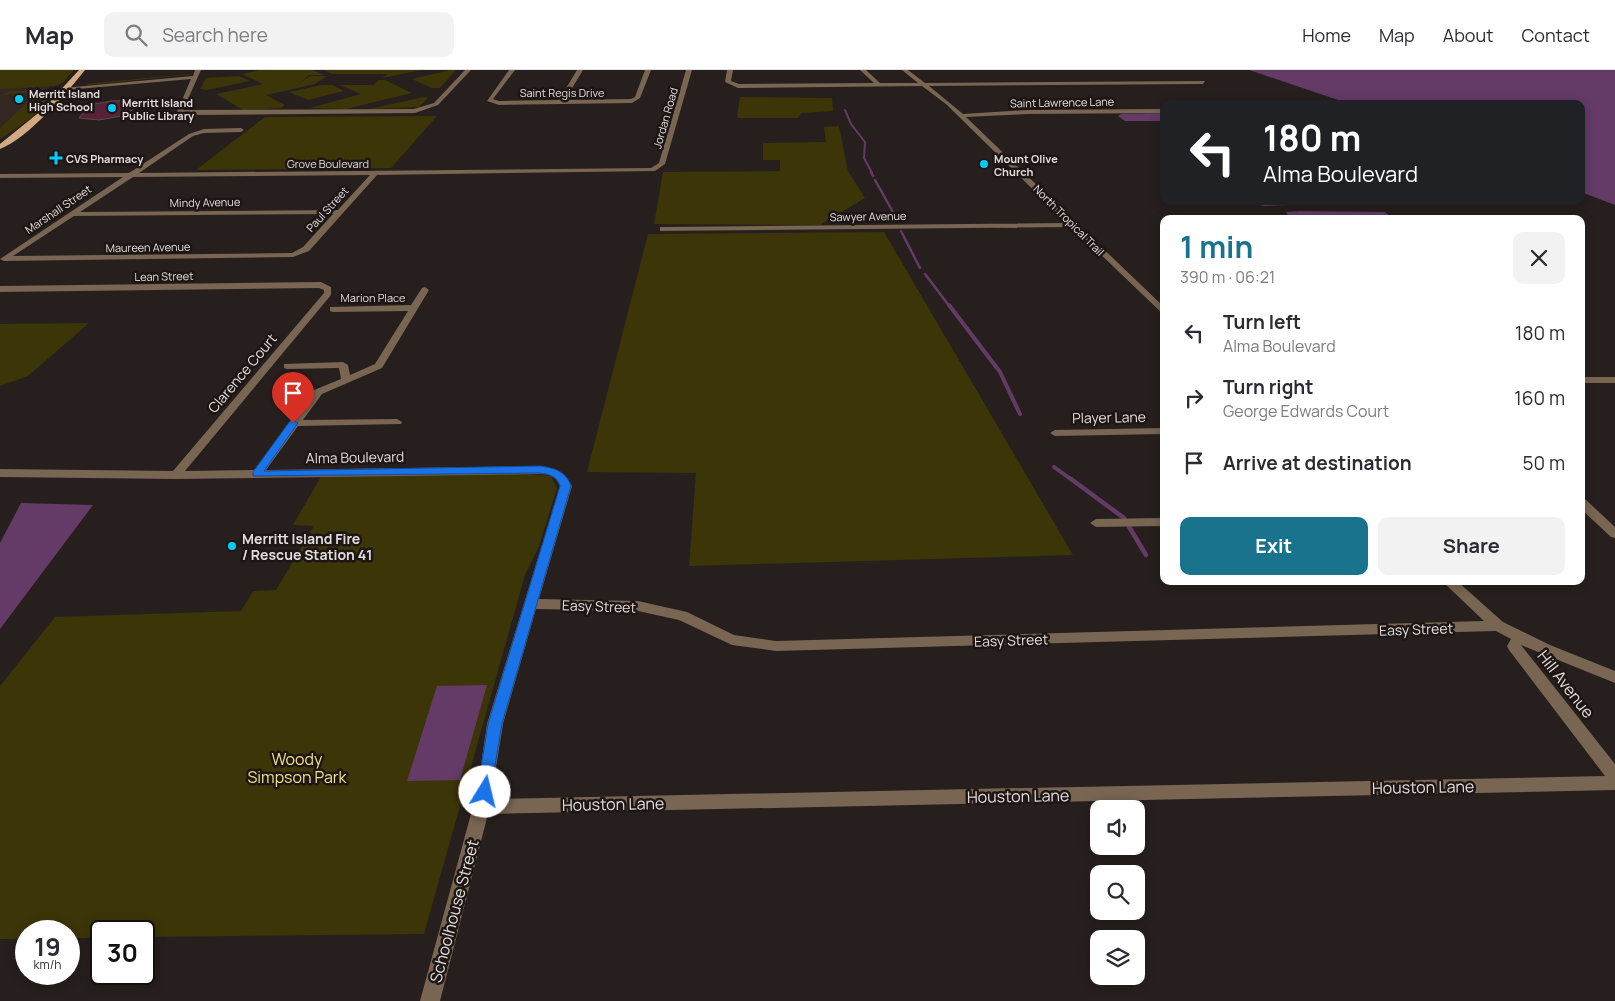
<!DOCTYPE html>
<html lang="en">
<head>
<meta charset="utf-8">
<style>
  :root { --surface:#fff; --page:#f2f2f3; --text:#2b2b33; --muted:#7c7c81; --line:#e1e1e2; --accent:#1a738c }
  body { margin:0; font-family:Manrope,sans-serif; background:var(--page); color:var(--text); height:100vh; display:flex; flex-direction:column; font-size:19px; white-space:nowrap }
  * { box-sizing:border-box; margin:0 }
  p { font-size:16px; color:var(--muted) }
  .icon { flex:none; width:28px; height:28px; fill:none; stroke:currentColor; stroke-width:2; stroke-linecap:round; stroke-linejoin:round }
  .map { position:relative; flex:1; overflow:hidden }
  .side { position:absolute; left:1160px; top:145px; width:425px; height:370px; display:flex; flex-direction:column; background:var(--surface); border-radius:10px; box-shadow:0 2px 12px #0003 }
  .side>* { flex:none }
  .top-card { position:absolute; left:1160px; top:30px; width:425px; height:105px; border-radius:10px; box-shadow:0 2px 12px #0003; background:#202124; color:#fff; overflow:hidden }
  .controls { position:absolute; left:1090px; top:730px; display:grid; gap:10px }
  .controls a { display:grid; place-items:center; width:55px; height:55px; border-radius:10px; background:var(--surface); box-shadow:0 2px 12px #0003; font-size:25px }
  .speed { position:absolute; left:15px; top:850px; display:flex; gap:10px; font-size:25px; font-weight:700; text-align:center }
  .speed>* { display:grid; place-content:center; width:65px; height:65px; border-radius:50%; background:var(--surface); box-shadow:0 2px 12px #0003; line-height:1 }
  .speed small { font-size:12px; font-weight:400 }
  .speed .limit { border:2px solid #111; border-radius:8px; background:#fff; color:#111 }
  .pin { position:absolute; display:grid; place-items:center; width:42px; height:42px; color:#fff; margin:-51px -21px; border-radius:50% 50% 50% 0; rotate:-45deg; box-shadow:0 0 5px #0007 }
  .pin .icon { rotate:45deg }
  .me { position:absolute; width:55px; margin:-28px; rotate:9deg; stroke-linejoin:round; filter:drop-shadow(0 0 4px #0008) }
  .turn { display:flex; align-items:center; gap:18px; height:105px; padding:0 20px; font-size:22px }
  .turn .icon { width:65px; height:65px; stroke-width:2.5 }
  .turn b { display:block; font-size:35px; line-height:42px }
  .round { display:grid; place-items:center; flex:none; width:52px; height:52px; border-radius:10px; background:var(--page) }
  .overview { display:flex; align-items:center; justify-content:space-between; height:85px; padding:0 20px }
  h1 { font-size:30px; font-weight:700; line-height:38px; color:var(--accent) }
  .primary-button { display:flex; gap:10px; margin-top:auto; padding:10px 20px }
  .primary-button a { flex:1; height:58px; border-radius:10px; background:var(--accent); color:#fff; font-size:20px; font-weight:700; line-height:58px; text-align:center }
  .primary-button a+a { background:var(--page); color:var(--text) }
  ul { padding:0; list-style:none }
  li { display:flex; align-items:center; gap:15px; height:65px; padding:0 20px }
  li div { flex:1 }
  li b { display:block; font-size:19px }
  li em { font-style:normal }
  header { display:flex; align-items:center; gap:30px; box-sizing:border-box; height:70px; padding:0 25px; background:var(--surface); border-bottom:1px solid var(--line) }
  header strong { font-size:24px }
  nav { display:flex; gap:28px; margin-inline-start:auto; font-size:18px }
  .search { width:350px; height:45px; background:var(--page); display:flex; align-items:center; gap:12px; box-sizing:border-box; padding:0 18px; border-radius:10px; color:var(--muted); font-size:19px }
  .map>svg:first-child { display:block }
  .built { fill:#342623 }
  .green { fill:#3c3508 }
  .water { fill:#633b66 }
  .lines { fill:none; stroke-linecap:round; stroke-linejoin:round }
  .stream-far3 { stroke:#633b66; stroke-width:2 }
  .stream-far2 { stroke:#633b66; stroke-width:2.5 }
  .stream-far1 { stroke:#633b66; stroke-width:4 }
  .stream { stroke:#633b66; stroke-width:4.5 }
  .building { fill:#582136; stroke:#564e50 }
  .minor { fill:#786552; fill-rule:evenodd }
  .major { fill:#d2a981; fill-rule:evenodd }
  .route { fill:#1a73e8; stroke:#114b97 }
  .poi-dot { fill:#06cbf9; stroke:#1d1614; stroke-width:2 }
  .labels { text-anchor:middle; dominant-baseline:central; stroke-width:5; stroke-linejoin:round; paint-order:stroke }
  .far-street-label { font-size:11px; fill:#e2dddc; stroke:#1d1614 }
  .far-poi-label { font-size:11px; font-weight:bold; fill:#e2dddc; stroke:#1d1614; text-anchor:start }
  .street-label { font-size:14px; fill:#e2dddc; stroke:#1d1614 }
  .poi-label { font-size:14px; font-weight:bold; fill:#e2dddc; stroke:#1d1614; text-anchor:start }
  .near-street-label { font-size:16px; fill:#e2dddc; stroke:#1d1614 }
  .near-park-label { font-size:16px; fill:#efe184; stroke:#1d1614 }
</style>
</head>
<body>
<header>
<strong>Map</strong>
<div class="search"><svg class="icon" aria-label="search" viewBox="0 0 24 24"><circle cx="10" cy="10" r="6"/><path d="M15 15l6 6"/></svg>Search here</div>
<nav><a>Home</a><a>Map</a><a>About</a><a>Contact</a></nav>
</header>
<div class="map">
<svg width="1615" height="931" viewBox="0 0 1615 931">
  <rect width="100%" height="100%" fill="#261f1d"/>
  <path class="built" d="M0 0H65L44 23 0 61Z"/>
  <g class="green">
    <path d="M0 0H74L62 13 55 16 0 19Z"/>
    <path d="M261 0H313L324 5H309L297 15 310 6H327L315 14 266 25 285 35 281 38 243 40 216 24 263 14 242 4Z"/>
    <path d="M323 0H422L382 8 388 4H333Z"/>
    <path d="M450 0H456L440 18H432L412 9Z"/>
    <path d="M188 4H193L89 15 85 14Z"/>
    <path d="M239 6 250 11 207 20 200 19 206 8Z"/>
    <path d="M379 10H385L412 23 346 39 310 38 361 24 339 15H374Z"/>
    <path d="M322 15H332L344 21 308 30 289 22Z"/>
    <path d="M12 21H55C51 37 14 60 0 69V58L38 22 0 25Z"/>
    <path d="M424 27 428 28 419 37 369 39Z"/>
    <path d="M740 27 832 28 833 41 802 43 797 48H737Z"/>
    <path d="M437 46 391 98 196 100 265 47Z"/>
    <path d="M839 56 848 101 865 128 820 155 654 154 663 102 780 101V90H763V73L826 72 824 57Z"/>
    <path d="M884 162 1073 485 689 496 696 403 587 402 648 164Z"/>
    <path d="M89 253 28 306 0 316V254Z"/>
    <path d="M486 400 551 406 557 418 539 476 525 505 424 864 144 867V861H101V868H69V861H26V869H0V616L55 547 241 541 253 521 276 520 314 456 293 455 323 403Z"/>
  </g>
  <g class="water">
    <path d="M1249 0H1615V135L1581 122V34H1350Z"/>
    <path d="M1164 43V51H1125L1118 46 1121 44Z"/>
    <path d="M1233 131H1372L1265 136Z"/>
    <path d="M1300 141 1385 142 1393 149H1290L1286 142Z"/>
    <path d="M21 433 93 435 0 559V473Z"/>
    <path d="M487 615 460 710 407 711 437 616Z"/>
  </g>
  <g class="lines">
    <path class="stream-far3" d="M845 40 851 54 865 72 864 88 872 103"/>
    <g class="stream-far2">
      <path d="M871 102 873 106"/>
      <path d="M875 110 898 151"/>
      <path d="M901 161 920 198"/>
      <path d="M925 204 950 237"/>
    </g>
    <g class="stream-far1">
      <path d="M949 235 1000 302 1020 344"/>
      <path d="M1054 397 1072 410"/>
    </g>
    <g class="stream">
      <path d="M1071 409 1124 448"/>
      <path d="M1128 455 1146 485"/>
    </g>
  </g>
  <path class="building" d="M142 30 127 45 99 50 79 48 90 35 111 31Z"/>
  <g class="lines">
    <g class="minor">
      <path d="M195 0H201L183 40 414 39 434 33 465 0H471L438 35 415 43 193 45 177 42 191 9 66 20 63 18 193 6Z"/>
      <path d="M509 0H515L493 29 499 31 559 30 577 0H583L565 30 631 29 635 27 645 0H651L640 28 632 33 499 35 487 31Z"/>
      <path d="M686 0H692L665 94 655 101 377 105 309 181 293 187 4 191 0 189 123 107 0 108V104L129 103 189 64 204 59 241 58 244 60 241 62 204 63 193 66 139 103 651 98 659 93ZM370 105 338 140 80 142 133 107ZM333 144 303 177 292 183 13 186 74 146Z"/>
      <path d="M727 0H733L731 11 739 14 874 13 860 0H866L880 13H918L902 0H908L925 13 1205 11 1203 14 929 16 963 44 1028 40 1164 39V43L1028 44 966 47 1164 237V245L1072 157 660 161V157H663L1067 153 946 34 922 16 738 18 725 12Z"/>
      <path d="M321 212 331 217V225L185 401 254 400 314 320 341 309 339 298 287 299 284 298V294L343 292 348 295 350 305 375 294 408 241 333 242 330 241V237L411 235 422 218 425 217 429 220 382 298 322 324 303 350 397 349 402 352 401 354 298 356 266 400 540 396C555 398 565 402 572 416L539 529 638 531 687 542 734 565 776 571 1484 551 1442 511H1457L1503 552 1550 575 1615 601V613L1521 575 1615 694V720L488 744 440 931H420L477 722 487 654 560 416C556 407 550 404 540 404L176 409 0 407V399L173 401 324 223V220L319 218 0 222V216ZM536 539 638 541 679 550 732 575 776 581 1496 561 1511 569 1507 576 1509 580 1605 706 491 729 503 654Z"/>
      <rect x="1581" y="307" width="34" height="6"/>
      <path d="M1164 358V364L1055 366 1050 363 1055 360Z"/>
      <path d="M1581 428 1585 429 1615 457V468L1611 467 1581 439Z"/>
      <path d="M1164 448V456L1096 457 1090 453 1096 449Z"/>
    </g>
    <path class="major" d="M79 0H85C66 24 28 68 0 79V74L42 40Z"/>
  </g>
  <path class="route" d="M293 350 298 353 264 401 540 396C554 398 566 401 571 416L502 654 490 726 485 728 480 726 477 722 488 654 560 416C557 406 549 404 540 403L253 406V402L290 351Z"/>
  <g class="poi-dot">
    <circle cx="19" cy="29" r="5"/>
    <circle cx="112" cy="38" r="5"/>
    <path d="M53.5 80.5h5v5h5v5h-5v5h-5v-5h-5v-5h5z"/>
    <circle cx="984" cy="94" r="5"/>
    <circle cx="232" cy="476" r="5"/>
  </g>
  <g class="labels">
    <g class="far-street-label">
      <text x="562" y="22">Saint Regis Drive</text>
      <text transform="translate(1062 32) rotate(-1)">Saint Lawrence Lane</text>
      <text transform="translate(665 48) rotate(-74)">Jordan Road</text>
      <text x="328" y="93">Grove Boulevard</text>
      <text transform="translate(205 132) rotate(-1)">Mindy Avenue</text>
      <text transform="translate(58 139) rotate(-34)">Marshall Street</text>
      <text transform="translate(327 139) rotate(-48)">Paul Street</text>
      <text transform="translate(868 146) rotate(-1)">Sawyer Avenue</text>
      <text transform="translate(1069 150) rotate(45)">North Tropical Trail</text>
      <text transform="translate(148 177) rotate(-1)">Maureen Avenue</text>
      <text transform="translate(164 206) rotate(-1)">Lean Street</text>
      <text x="373" y="227">Marion Place</text>
    </g>
    <g class="far-poi-label">
      <text x="29" y="23">Merritt Island<tspan x="29" dy="13">High School</tspan></text>
      <text x="122" y="32">Merritt Island<tspan x="122" dy="13">Public Library</tspan></text>
      <text x="66" y="88">CVS Pharmacy</text>
      <text x="994" y="88">Mount Olive<tspan x="994" dy="13">Church</tspan></text>
    </g>
    <g class="street-label">
      <text transform="translate(242 303) rotate(-50)">Clarence Court</text>
      <text transform="translate(1109 347) rotate(-1)">Player Lane</text>
      <text transform="translate(355 387) rotate(-1)">Alma Boulevard</text>
      <text transform="translate(599 536) rotate(2)">Easy Street</text>
      <text transform="translate(1416 559) rotate(-2)">Easy Street</text>
      <text transform="translate(1011 570) rotate(-2)">Easy Street</text>
    </g>
    <g class="poi-label">
      <text x="242" y="468">Merritt Island Fire<tspan x="242" dy="16">/ Rescue Station 41</tspan></text>
    </g>
    <g class="near-street-label">
      <text transform="translate(1566 614) rotate(52)">Hill Avenue</text>
      <text transform="translate(1423 717) rotate(-1)">Houston Lane</text>
      <text transform="translate(1018 726) rotate(-1)">Houston Lane</text>
      <text transform="translate(613 734) rotate(-1)">Houston Lane</text>
      <text transform="translate(454 841) rotate(-75)">Schoolhouse Street</text>
    </g>
    <g class="near-park-label">
      <text x="297" y="689">Woody<tspan x="297" dy="18">Simpson Park</tspan></text>
    </g>
  </g>
</svg>
<div class="controls">
<a><svg class="icon" aria-label="sound" viewBox="0 0 24 24"><path d="M4 9h4l5-4v14l-5-4H4zM17 9q2 3 0 6"/></svg></a>
<a><svg class="icon" aria-label="search" viewBox="0 0 24 24"><circle cx="10" cy="10" r="6"/><path d="M15 15l6 6"/></svg></a>
<a><svg class="icon" aria-label="layers" viewBox="0 0 24 24"><path d="M12 4l9 5-9 5-9-5zM3 14l9 5 9-5"/></svg></a>
</div>
<div class="speed"><div>19<small>km/h</small></div><div class="limit">30</div></div>
<div class="pin" style="left:293px;top:353px;background:#d93025"><svg class="icon" aria-label="arrive" viewBox="0 0 24 24"><path d="M6 21V4h12l-3 4 3 4H6"/></svg></div>
<svg class="me" style="left:485px;top:722px" viewBox="-20 -20 40 40"><circle r="19" fill="#fff"/><path d="M0-13L10 11 0 6-10 11z" fill="#1a73e8"/></svg>
<div class="top-card">
<div class="turn"><svg class="icon" aria-label="left" viewBox="0 0 24 24"><path d="M17 20v-9H6M10 6l-5 5 5 5"/></svg><div><b>180 m</b>Alma Boulevard</div></div>
</div>
<section class="side">
<div class="overview"><div><h1>1 min</h1><p>390 m · 06:21</p></div><a class="round"><svg class="icon" aria-label="close" viewBox="0 0 24 24"><path d="M6 6l12 12M18 6L6 18"/></svg></a></div>
<ul>
<li><svg class="icon" aria-label="left" viewBox="0 0 24 24"><path d="M17 20v-9H6M10 6l-5 5 5 5"/></svg><div><b>Turn left</b><p>Alma Boulevard</p></div><em>180 m</em></li>
<li><svg class="icon" aria-label="right" viewBox="0 0 24 24"><path d="M7 20v-9h11M14 6l5 5-5 5"/></svg><div><b>Turn right</b><p>George Edwards Court</p></div><em>160 m</em></li>
<li><svg class="icon" aria-label="arrive" viewBox="0 0 24 24"><path d="M6 21V4h12l-3 4 3 4H6"/></svg><div><b>Arrive at destination</b></div><em>50 m</em></li>
</ul>
<div class="primary-button"><a>Exit</a><a>Share</a></div>
</section>
</div>
</body>
</html>
